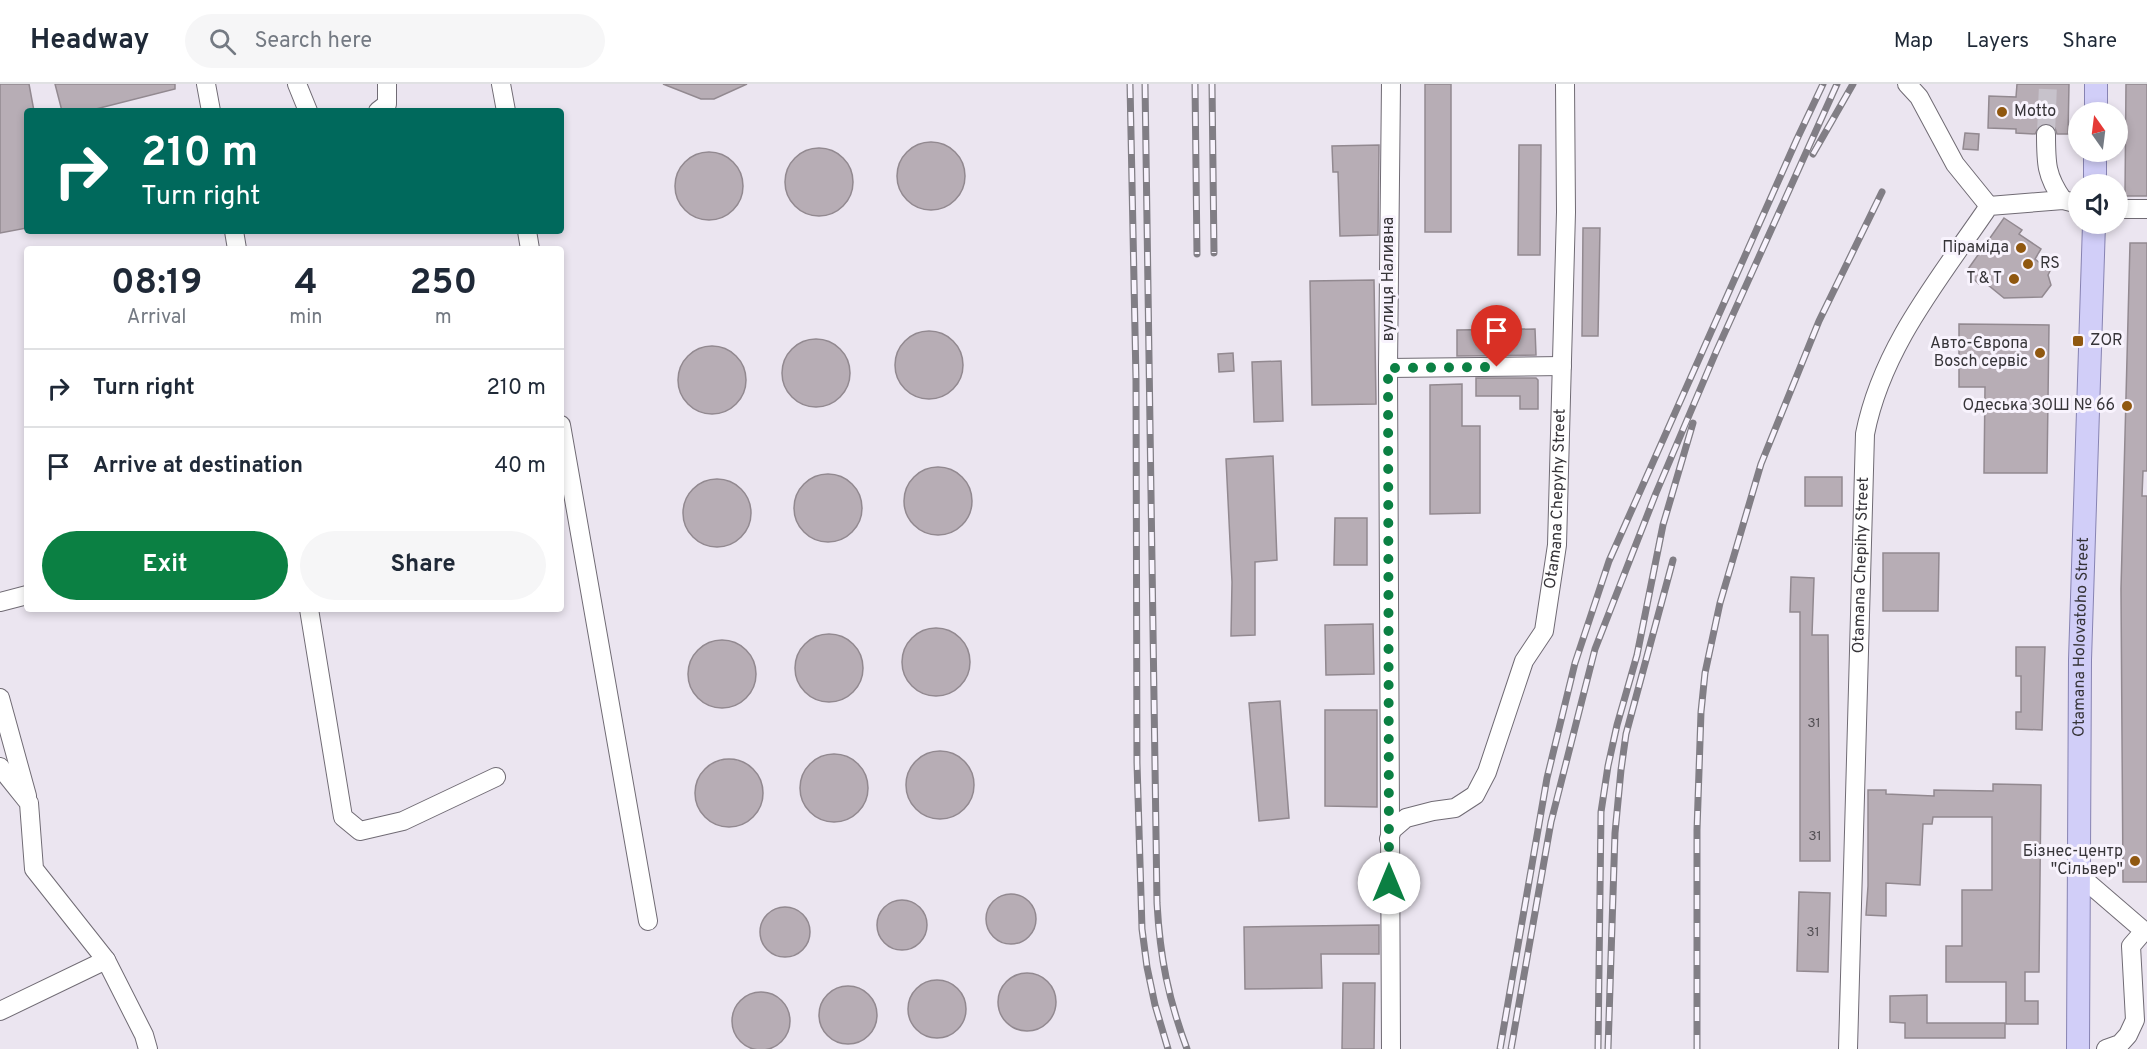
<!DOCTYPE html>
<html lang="en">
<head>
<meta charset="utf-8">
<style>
  :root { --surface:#fff; --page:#f6f6f7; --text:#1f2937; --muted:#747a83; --line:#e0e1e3; --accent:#0b8043 }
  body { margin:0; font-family:Overpass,sans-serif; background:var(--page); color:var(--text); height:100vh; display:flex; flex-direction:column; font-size:22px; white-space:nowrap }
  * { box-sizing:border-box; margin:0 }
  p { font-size:20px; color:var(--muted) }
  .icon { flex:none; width:33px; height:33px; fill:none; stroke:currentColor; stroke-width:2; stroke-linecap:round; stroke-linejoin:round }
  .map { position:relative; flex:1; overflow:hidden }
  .panel { position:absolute; left:24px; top:162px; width:540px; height:366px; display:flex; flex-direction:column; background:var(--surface); border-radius:6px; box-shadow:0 3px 9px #0003 }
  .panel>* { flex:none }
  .banner { position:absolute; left:24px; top:24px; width:540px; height:126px; border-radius:6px; box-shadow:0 3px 9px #0003; background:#00695c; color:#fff; overflow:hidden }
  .needle { width:39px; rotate:346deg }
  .tools { position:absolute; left:2068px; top:18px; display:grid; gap:12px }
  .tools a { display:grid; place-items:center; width:60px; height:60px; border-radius:50%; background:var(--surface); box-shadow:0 3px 9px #0003; font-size:30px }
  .pin { position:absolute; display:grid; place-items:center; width:51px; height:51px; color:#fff; margin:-62px -26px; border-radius:50% 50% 50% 0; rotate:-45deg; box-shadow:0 0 6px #0007 }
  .pin .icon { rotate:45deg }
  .me { position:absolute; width:66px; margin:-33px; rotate:0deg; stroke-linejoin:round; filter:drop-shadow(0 0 4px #0008) }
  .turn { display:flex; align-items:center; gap:21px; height:126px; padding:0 18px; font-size:27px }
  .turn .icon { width:78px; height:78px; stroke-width:2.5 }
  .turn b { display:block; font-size:42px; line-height:51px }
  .eta { display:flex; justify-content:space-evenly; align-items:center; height:102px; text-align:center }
  .eta b { font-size:36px; font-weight:700; line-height:42px }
  .primary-button { display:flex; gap:12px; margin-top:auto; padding:12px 18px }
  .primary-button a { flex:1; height:69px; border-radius:36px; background:var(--accent); color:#fff; font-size:24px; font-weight:700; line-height:69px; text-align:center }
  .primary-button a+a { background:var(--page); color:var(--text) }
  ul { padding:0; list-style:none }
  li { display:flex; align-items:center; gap:18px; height:78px; padding:0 18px; border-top:2px solid var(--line) }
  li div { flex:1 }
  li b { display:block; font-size:22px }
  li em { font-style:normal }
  header { display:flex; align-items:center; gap:36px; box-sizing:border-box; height:84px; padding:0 30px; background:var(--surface); border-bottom:2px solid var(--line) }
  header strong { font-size:28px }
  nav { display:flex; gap:33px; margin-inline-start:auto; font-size:21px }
  .search { width:420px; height:54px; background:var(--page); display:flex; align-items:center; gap:15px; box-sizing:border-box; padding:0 21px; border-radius:33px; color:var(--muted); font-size:22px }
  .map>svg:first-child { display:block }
  .building { fill:#b7adb5; stroke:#928990; stroke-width:1.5 }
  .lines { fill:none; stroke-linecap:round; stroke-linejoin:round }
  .minor-tunnel { stroke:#c7c2cb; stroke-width:18; stroke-dasharray:18 9; stroke-linecap:butt }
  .minor-casing { stroke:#706b74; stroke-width:20 }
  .major-casing { stroke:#8783b2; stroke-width:24 }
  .minor { stroke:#fff; stroke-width:18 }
  .major { stroke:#d1cef8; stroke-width:22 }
  .rail-casing { stroke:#817e85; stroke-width:7 }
  .rail { stroke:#f8f3fd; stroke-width:4.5; stroke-dasharray:14; stroke-linecap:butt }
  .route { stroke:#0b8043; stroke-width:10; stroke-dasharray:0 18 }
  .poi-dot { fill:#905810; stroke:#f8f3fd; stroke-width:2 }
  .labels { text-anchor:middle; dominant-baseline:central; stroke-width:6; stroke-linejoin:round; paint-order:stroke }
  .number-label { font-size:14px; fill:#565257 }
  .poi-label { font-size:16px; fill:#363438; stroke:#f8f3fd; text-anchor:end }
  .street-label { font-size:16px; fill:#363438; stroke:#f8f3fd }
</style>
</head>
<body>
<header>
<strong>Headway</strong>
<div class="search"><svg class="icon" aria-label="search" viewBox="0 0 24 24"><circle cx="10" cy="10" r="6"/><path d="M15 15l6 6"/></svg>Search here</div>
<nav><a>Map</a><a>Layers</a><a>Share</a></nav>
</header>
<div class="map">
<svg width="2147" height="965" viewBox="0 0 2147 965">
  <rect width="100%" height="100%" fill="#ebe5f0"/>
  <g class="building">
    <path d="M0 0H29L34 27H27V144L0 149Z"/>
    <path d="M55 0H175V5L88 27H62Z"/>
    <path d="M663 0H747L714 15H701Z"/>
    <rect x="1425" y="0" width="26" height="148"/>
    <path d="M2017 0H2069L2068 50H2057L2055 44 2047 39 2040 41 2035 50 2016 49V45L1988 44 1989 12 2016 13Z"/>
    <path d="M2126 0H2147V112H2125Z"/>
    <path d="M1965 49 1979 50 1978 66 1963 65Z"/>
    <circle cx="931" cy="92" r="34"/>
    <path d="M1379 61 1378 151 1340 152 1338 88H1333L1332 62Z"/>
    <path d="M1519 61H1541L1540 171H1518Z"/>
    <circle cx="819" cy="98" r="34"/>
    <circle cx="709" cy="102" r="34"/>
    <path d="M2004 134 2022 146 2019 150 2041 165 2035 175 2050 187 2048 191 2051 201 2042 213 2004 214 1983 197 1979 200 1966 188Z"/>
    <path d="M1583 144H1600L1598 252H1582Z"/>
    <path d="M2130 159H2147V387H2143L2142 412H2147V798H2123L2121 505Z"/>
    <path d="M1374 196 1376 320 1312 321 1310 197Z"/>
    <path d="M1959 240 2049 241 2047 389H1984L1985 303H1959Z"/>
    <path d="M1535 245 1536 271 1457 272V246Z"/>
    <circle cx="929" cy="281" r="34"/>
    <circle cx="816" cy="289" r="34"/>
    <circle cx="712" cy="296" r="34"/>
    <path d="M1233 269 1234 287 1219 288 1218 270Z"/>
    <path d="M1281 277 1283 337 1254 338 1252 278Z"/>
    <path d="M1476 294H1536L1538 296V325H1520V312H1476Z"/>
    <path d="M1462 300V342H1480V429L1430 430V301Z"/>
    <path d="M1273 372 1277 476 1255 478V551L1231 552 1232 498 1226 375Z"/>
    <circle cx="938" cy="417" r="34"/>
    <circle cx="828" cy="424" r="34"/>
    <rect x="1805" y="393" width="37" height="29"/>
    <circle cx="717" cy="429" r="34"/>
    <path d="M1335 434H1367V481H1334Z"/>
    <path d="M1883 469H1939L1938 527H1883Z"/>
    <path d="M1791 493 1814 494 1812 551H1828L1830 777H1800V528H1790Z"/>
    <path d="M1373 540 1374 590 1326 591 1325 541Z"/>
    <circle cx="936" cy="578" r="34"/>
    <circle cx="829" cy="584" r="34"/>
    <circle cx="722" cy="590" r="34"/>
    <path d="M2016 563H2045L2042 646 2016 645V628H2021V592H2016Z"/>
    <path d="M1280 617 1289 734 1259 737 1249 619Z"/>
    <path d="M1325 626H1377V723L1325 722Z"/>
    <circle cx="940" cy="701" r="34"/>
    <circle cx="834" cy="704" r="34"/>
    <circle cx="729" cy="709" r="34"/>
    <path d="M1993 700 2041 701 2039 888H2025V917H2038V940H2006V898H1946V862H1962V806H1992V733H1933L1932 740H1923L1920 801 1886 799V832L1866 831 1868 802V706H1886V710L1934 712V706L1993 707Z"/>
    <path d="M1799 808 1830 809 1828 888 1797 887Z"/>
    <circle cx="1011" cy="835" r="25"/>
    <circle cx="902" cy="841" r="25"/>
    <circle cx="785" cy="848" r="25"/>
    <path d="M1379 841V870H1321L1322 904 1245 905 1244 843Z"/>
    <circle cx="1027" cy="918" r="29"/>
    <circle cx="937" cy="925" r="29"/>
    <path d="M1343 899H1375L1374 965H1342Z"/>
    <circle cx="848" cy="931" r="29"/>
    <circle cx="761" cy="937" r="29"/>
    <path d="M1927 911V939H2005V954H1905V939L1890 938V912Z"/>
  </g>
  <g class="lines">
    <path class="minor-tunnel" d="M2046 50 2048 0"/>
    <defs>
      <g id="minor">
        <path d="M206 0 211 27"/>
        <path d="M297 0 308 27"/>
        <path d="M501 0 506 27"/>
        <path d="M1391 0 1388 284 1391 965"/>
        <path d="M1907 0 1919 13 1955 80 1989 122"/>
        <path d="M378 27 387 20V0"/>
        <path d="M2046 50C2046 79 2046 92 2063 116"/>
        <path d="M2118 125H2147"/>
        <path d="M234 147 237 165"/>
        <path d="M527 147 530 165"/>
        <path d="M1388 284 1562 282"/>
        <path d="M561 341 648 837"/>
        <path d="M0 518 27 511"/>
        <path d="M309 525 343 733 360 747 403 737 496 693"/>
        <path d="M0 614 27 712"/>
        <path d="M0 683 29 719 34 785 106 876 144 951 148 965"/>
        <path id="s1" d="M1389 755 1392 746 1406 734 1433 727 1455 724 1475 711 1487 688 1524 577 1544 547 1557 461 1566 128 1565 0"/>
        <path d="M2079 791 2144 847 2131 862 2135 936 2128 951 2120 960 2106 965"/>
        <path d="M0 927 106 876"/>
        <path id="s2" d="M1848 965 1865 350C1882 263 1940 194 1989 122L2063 116 2079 120"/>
      </g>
      <g id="major">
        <path d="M2096 28V0"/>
        <path d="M2095 100V68"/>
        <path id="s3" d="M2078 965 2080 576 2094 140"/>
      </g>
    </defs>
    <use href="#minor" class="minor-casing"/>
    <use href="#major" class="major-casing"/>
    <use href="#minor" class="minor"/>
    <use href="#major" class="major"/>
    <defs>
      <g id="rail">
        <path d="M1130 0 1136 296 1137 679 1140 779 1142 845 1147 883 1155 921 1168 965"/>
        <path d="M1145 0 1157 819C1160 873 1168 914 1187 965"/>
        <path d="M1195 0 1197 170"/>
        <path d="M1212 0 1214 169"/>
        <path d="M1813 70 1853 0"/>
        <path d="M1500 965 1547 694 1575 579 1609 477 1797 55 1823 0"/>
        <path d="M1511 965 1551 738 1595 565 1656 409 1716 268 1837 0"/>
        <path d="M1598 965 1601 728 1608 682 1617 641 1637 571 1663 441 1693 339"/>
        <path d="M1608 965 1615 749 1621 686 1626 650 1673 476"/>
        <path d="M1697 965V746L1701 628 1705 589 1720 519 1761 380 1819 237 1882 108"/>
      </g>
    </defs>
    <use href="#rail" class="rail-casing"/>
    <use href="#rail" class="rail"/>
  </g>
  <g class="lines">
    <path class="route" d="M1389 799 1388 284 1497 283"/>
  </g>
  <g class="poi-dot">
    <circle cx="2002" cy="28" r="6"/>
    <circle cx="2021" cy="164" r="6"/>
    <circle cx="2028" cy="180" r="6"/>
    <circle cx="2014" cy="195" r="6"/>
    <rect x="2072" y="251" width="12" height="12" rx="3"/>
    <circle cx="2040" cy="269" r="6"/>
    <circle cx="2127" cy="322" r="6"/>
    <circle cx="2135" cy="777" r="6"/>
  </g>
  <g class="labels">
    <g class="number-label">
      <text x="1814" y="639">31</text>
      <text x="1815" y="752">31</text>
      <text x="1813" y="848">31</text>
    </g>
    <g class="poi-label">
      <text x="2014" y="28" text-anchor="start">Motto</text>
      <text x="2009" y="164">Піраміда</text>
      <text x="2040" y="180" text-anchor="start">RS</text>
      <text x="2002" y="195">T &amp; T</text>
      <text x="2090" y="257" text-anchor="start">ZOR</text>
      <text x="2028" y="260">Авто-Європа<tspan x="2028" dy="18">Bosch сервіс</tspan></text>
      <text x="2115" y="322">Одеська ЗОШ № 66</text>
      <text x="2123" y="768">Бізнес-центр<tspan x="2123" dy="18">"Сільвер"</tspan></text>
    </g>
    <g class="street-label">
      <text transform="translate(1389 195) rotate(-90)">вулиця Наливна</text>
      <text stroke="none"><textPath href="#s1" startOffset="414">Otamana Chepyhy Street</textPath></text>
      <text stroke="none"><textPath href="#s2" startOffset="484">Otamana Chepihy Street</textPath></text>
      <text stroke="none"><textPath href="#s3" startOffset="412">Otamana Holovatoho Street</textPath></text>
    </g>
  </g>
</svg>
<div class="tools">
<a><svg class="needle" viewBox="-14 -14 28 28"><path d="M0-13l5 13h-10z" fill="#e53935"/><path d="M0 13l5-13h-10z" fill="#747a83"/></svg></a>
<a><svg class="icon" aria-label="sound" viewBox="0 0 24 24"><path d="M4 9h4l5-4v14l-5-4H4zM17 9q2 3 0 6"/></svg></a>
</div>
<div class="pin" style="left:1497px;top:283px;background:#d93025"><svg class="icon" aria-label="arrive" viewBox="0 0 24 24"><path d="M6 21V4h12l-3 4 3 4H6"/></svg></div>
<svg class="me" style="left:1389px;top:799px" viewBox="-20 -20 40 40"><circle r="19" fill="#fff"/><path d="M0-13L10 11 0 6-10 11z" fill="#0b8043"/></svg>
<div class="banner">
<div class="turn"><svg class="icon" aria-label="right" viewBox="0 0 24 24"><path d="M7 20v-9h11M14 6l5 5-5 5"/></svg><div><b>210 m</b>Turn right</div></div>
</div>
<section class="panel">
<div class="eta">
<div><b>08:19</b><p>Arrival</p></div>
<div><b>4</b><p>min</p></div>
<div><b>250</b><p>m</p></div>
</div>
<ul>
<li><svg class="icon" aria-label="right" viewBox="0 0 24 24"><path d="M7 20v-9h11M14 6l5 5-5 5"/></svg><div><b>Turn right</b></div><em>210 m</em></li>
<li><svg class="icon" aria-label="arrive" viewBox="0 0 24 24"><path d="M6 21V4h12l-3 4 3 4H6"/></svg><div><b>Arrive at destination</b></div><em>40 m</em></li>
</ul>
<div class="primary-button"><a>Exit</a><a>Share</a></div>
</section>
</div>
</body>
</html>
